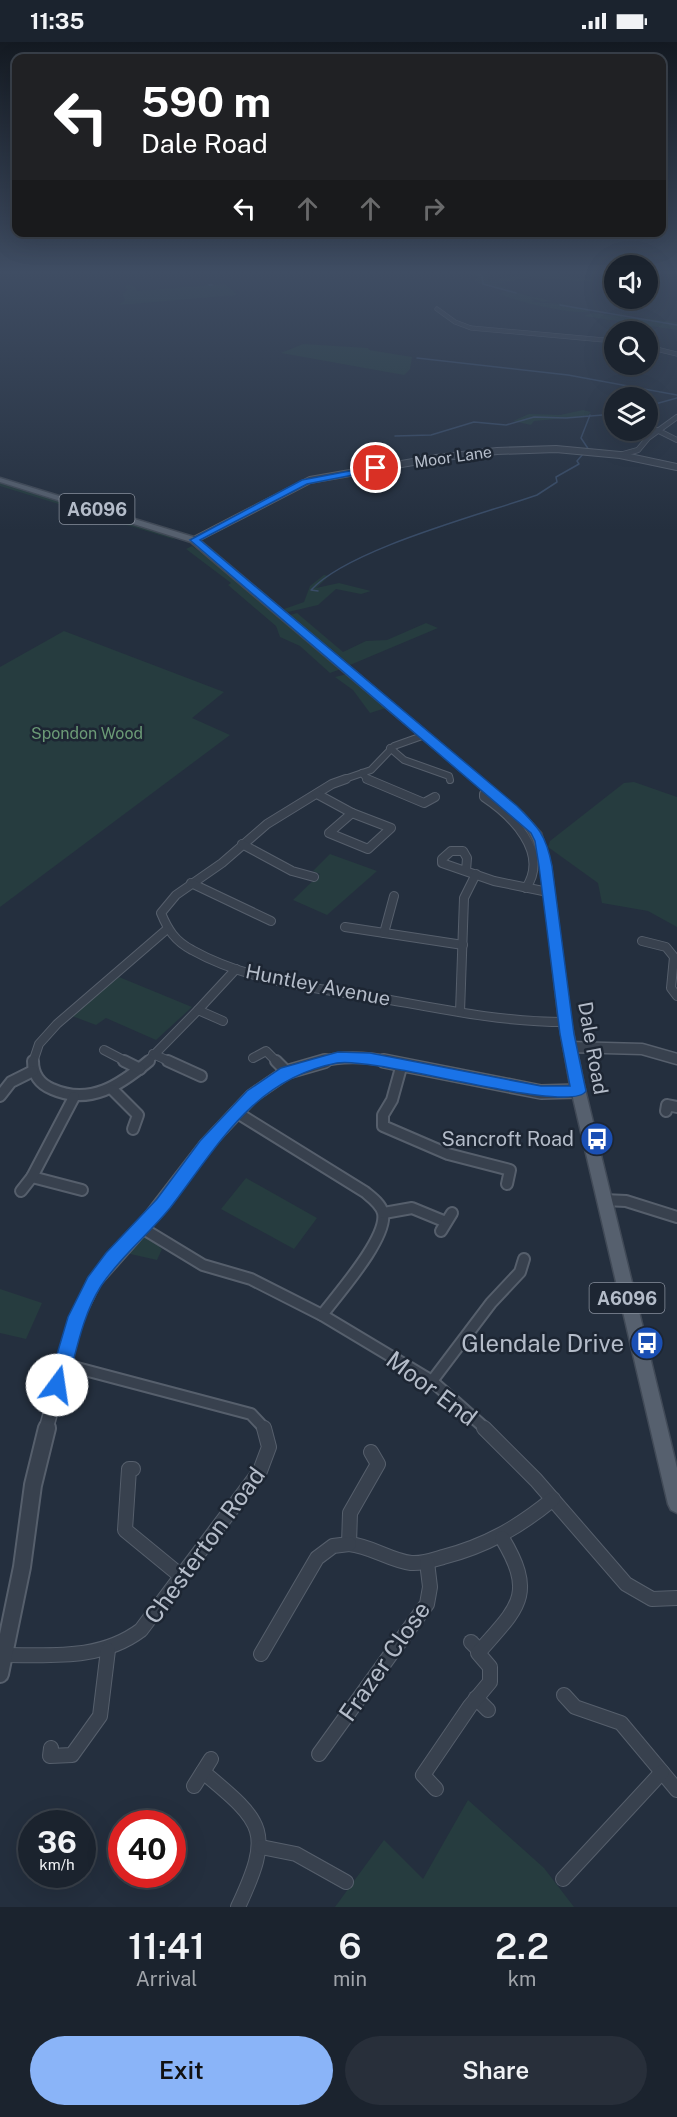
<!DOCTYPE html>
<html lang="en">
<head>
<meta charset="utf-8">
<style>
  :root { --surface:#1b232e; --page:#282f3a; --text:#f1f3f6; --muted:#a0a4aa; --line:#39404a; --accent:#8ab4f8 }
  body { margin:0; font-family:"Public Sans",sans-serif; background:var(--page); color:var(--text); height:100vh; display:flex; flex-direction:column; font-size:22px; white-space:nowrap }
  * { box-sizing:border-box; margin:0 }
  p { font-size:20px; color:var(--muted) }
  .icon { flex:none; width:33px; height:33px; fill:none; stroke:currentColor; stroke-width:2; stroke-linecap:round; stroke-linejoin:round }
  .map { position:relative; height:1865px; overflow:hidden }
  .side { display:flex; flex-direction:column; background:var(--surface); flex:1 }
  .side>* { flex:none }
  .hud { position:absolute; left:12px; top:12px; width:654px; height:183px; border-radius:12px; box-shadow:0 6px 24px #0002,0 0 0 2px var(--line); background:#202124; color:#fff; overflow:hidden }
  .tools { position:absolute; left:604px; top:213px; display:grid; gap:12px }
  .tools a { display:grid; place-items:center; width:54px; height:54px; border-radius:50%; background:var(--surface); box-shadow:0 6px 24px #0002,0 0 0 2px var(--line); font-size:30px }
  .speed { position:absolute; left:18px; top:1768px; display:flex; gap:12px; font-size:30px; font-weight:700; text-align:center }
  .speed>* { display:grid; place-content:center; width:78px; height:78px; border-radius:50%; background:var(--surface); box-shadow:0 6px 24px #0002,0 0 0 2px var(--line); line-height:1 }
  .speed small { font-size:15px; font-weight:400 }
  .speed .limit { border:9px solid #d22; background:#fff; color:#111 }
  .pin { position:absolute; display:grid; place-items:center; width:51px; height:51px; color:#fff; margin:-26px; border:3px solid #fff; border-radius:50%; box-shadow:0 2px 6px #0007 }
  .me { position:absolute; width:66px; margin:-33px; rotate:14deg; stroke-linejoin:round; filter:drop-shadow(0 0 4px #0008) }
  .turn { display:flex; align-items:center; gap:21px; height:126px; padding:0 30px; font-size:27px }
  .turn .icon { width:78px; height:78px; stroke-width:2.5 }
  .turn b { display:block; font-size:42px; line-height:51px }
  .lanes { display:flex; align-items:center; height:57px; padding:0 30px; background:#0003; justify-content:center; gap:30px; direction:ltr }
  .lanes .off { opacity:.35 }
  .eta { display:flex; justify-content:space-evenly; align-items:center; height:102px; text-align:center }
  .eta b { font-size:36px; font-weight:600; line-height:42px }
  .cta { display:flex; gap:12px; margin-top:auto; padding:12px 30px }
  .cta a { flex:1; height:69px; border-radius:36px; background:var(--accent); color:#111; font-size:24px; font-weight:600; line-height:69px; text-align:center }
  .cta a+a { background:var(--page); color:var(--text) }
  .status { display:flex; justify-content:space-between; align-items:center; height:42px; padding:0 30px; background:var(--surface); direction:ltr }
  .status svg { height:16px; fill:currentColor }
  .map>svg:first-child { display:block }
  .green { fill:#263c3f }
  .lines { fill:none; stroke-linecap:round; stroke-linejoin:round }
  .stream { stroke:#394c67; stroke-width:1.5 }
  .minor-far5-casing { stroke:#565f6c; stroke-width:5 }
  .minor-far4-casing { stroke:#565f6c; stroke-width:6 }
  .minor-far3-casing { stroke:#565f6c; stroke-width:8 }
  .minor-far2-casing { stroke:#565f6c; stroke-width:10 }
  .minor-far1-casing { stroke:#565f6c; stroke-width:14 }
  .minor-casing { stroke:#565f6c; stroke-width:16 }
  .tertiary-far3-casing { stroke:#565f6c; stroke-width:8 }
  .tertiary-far2-casing { stroke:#565f6c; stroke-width:13 }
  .tertiary-far1-casing { stroke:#565f6c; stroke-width:16 }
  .tertiary-casing { stroke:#565f6c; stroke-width:20 }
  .primary-casing { stroke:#414a57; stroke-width:3 }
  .minor-far5 { stroke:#38414e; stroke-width:4 }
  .minor-far4 { stroke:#38414e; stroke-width:4.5 }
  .minor-far3 { stroke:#38414e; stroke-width:6 }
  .minor-far2 { stroke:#38414e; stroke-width:8 }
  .minor-far1 { stroke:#38414e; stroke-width:10 }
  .minor { stroke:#38414e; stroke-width:14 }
  .tertiary-far3 { stroke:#38414e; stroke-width:6 }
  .tertiary-far2 { stroke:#38414e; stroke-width:10 }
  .tertiary-far1 { stroke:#38414e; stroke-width:13 }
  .tertiary { stroke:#38414e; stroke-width:16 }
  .primary { fill:#56606e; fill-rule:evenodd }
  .route { fill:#1a73e8; stroke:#114b97; stroke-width:1.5 }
  .labels { text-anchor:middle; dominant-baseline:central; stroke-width:5; stroke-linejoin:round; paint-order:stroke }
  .far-street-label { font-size:16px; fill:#b4bcc9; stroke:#1d2633 }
  .far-park-label { font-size:16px; fill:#6b9a76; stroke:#1d2633 }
  .shield { fill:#1d2633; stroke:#878f9c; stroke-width:1.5 }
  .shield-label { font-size:18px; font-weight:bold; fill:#b4bcc9 }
  .street-label { font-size:20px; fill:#b4bcc9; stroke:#1d2633 }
  .poi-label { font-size:20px; fill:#b4bcc9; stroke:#1d2633; text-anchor:end }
  .near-poi-label { font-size:24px; fill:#b4bcc9; stroke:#1d2633; text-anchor:end }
  .near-street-label { font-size:24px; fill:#b4bcc9; stroke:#1d2633 }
</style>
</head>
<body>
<div class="status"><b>11:35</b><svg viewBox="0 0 49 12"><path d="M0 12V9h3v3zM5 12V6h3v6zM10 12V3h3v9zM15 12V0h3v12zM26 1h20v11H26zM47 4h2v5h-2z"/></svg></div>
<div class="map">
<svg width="677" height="1865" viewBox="0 0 677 1865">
  <rect width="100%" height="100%" fill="#242f3e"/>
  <g class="green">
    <path d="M461 228H474L488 233V239L550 228H558L555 230C567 236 579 236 592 237L593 240 531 235 496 242 524 253 552 259 543 260 531 256 534 259 531 260 563 262 591 269C574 274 517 259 499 252L506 249 478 241 475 238 478 235Z"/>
    <path d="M225 242 237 253 119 263 125 258 123 252 128 248 124 244 132 243 138 249Z"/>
    <path d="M593 271 677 280V288L584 274Z"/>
    <path d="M303 302 368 306 369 308 412 315 410 327 404 333 281 311Z"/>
    <path d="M583 368 591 370 587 374 534 379 531 383 513 379 529 372 560 373Z"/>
    <path d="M0 440 161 489 176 498 0 444Z"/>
    <path d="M192 504 216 521 341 627 330 631 300 604 280 595 276 584 228 543 231 541 186 507Z"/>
    <path d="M324 533 329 534 316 546 339 541 371 549 361 552 336 547 318 563 288 570 284 567 304 560 310 544Z"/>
    <path d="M297 571 343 610 366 599 387 598 426 581 438 586 350 623 290 573Z"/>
    <path d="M64 589 224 650 192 676 230 693 0 865V625Z"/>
    <path d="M347 632 386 666 370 671 353 648 335 635Z"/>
    <path d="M634 740 677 755V885L648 869 602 861 598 841 548 805 550 799 624 741Z"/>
    <path d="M330 812 377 829 327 873 293 858 320 832 313 829Z"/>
    <path d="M119 935 192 965 156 998 106 976 96 983 72 974Z"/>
    <path d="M246 1136 317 1176 294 1207 221 1167Z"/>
    <path d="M146 1193 164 1203 163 1205H159L162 1207 157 1218 126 1211Z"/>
    <path d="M0 1247 42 1261 26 1297 0 1291Z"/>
    <path d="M468 1758 544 1826 574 1865H335L384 1798 423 1837Z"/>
  </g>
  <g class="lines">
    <g class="stream">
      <path d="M470 228 482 234 483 242 516 251"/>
      <path d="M209 243H212"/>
      <path d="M560 263 677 283"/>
      <path d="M417 316 568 333 677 353"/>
      <path d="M648 364 677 356"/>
      <path d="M395 394 431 393 474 380 506 383 534 375 566 376 615 372"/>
      <path d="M589 408 581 396 590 373"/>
      <path d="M318 549 311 548C349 507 480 473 537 453L557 440 556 435 579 422 577 419 583 412"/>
    </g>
    <defs>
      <g id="minor-far5">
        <path d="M437 267 455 280 471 286 615 299"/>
        <path d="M648 305 677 312"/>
      </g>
      <g id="minor-far4">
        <path d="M657 388 677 398"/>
        <path d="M620 413 638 408 648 396 677 375"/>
      </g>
      <g id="minor-far3">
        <path d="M390 706 404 718 449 734 450 738"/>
        <path d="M362 731 368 738"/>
        <path d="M342 738 371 728 394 704 425 693"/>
      </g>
      <g id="minor-far2">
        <path d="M346 737 332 742 267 782 222 821 176 853 161 871C168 888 175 899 192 908 249 940 321 947 385 957 446 968 503 980 565 980"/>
        <path d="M367 737 424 761 435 755"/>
        <path d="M491 749 484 752V755C511 773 550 810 526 846"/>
        <path d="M317 752 352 771"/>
        <path d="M352 771 391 786 368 807 329 791Z"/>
        <path d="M242 802 292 829 314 835"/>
        <path d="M466 829 467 816 463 809H451L442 817V821L494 839 548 850"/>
        <path d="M191 841 271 879"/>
        <path d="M345 885 463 903"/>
        <path d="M384 891 394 854"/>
        <path d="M642 899 666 905 674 915 671 946 677 954"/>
        <path d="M198 968 236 927"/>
        <path d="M460 970 464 856 476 832"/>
        <path d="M104 1008 127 1020"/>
        <path d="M153 1012 171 1020"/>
        <path d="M253 1016 266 1009 277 1020"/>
        <path d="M33 1020 39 1002 57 982 166 888"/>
        <path d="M147 1020 198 968 223 979"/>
      </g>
      <g id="minor-far1">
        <path d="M33 1019C33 1033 40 1042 52 1047 90 1064 120 1043 149 1019"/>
        <path d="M124 1019 140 1027"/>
        <path d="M168 1019 201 1034"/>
        <path d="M276 1019 287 1030"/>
        <path d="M402 1022 392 1058 383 1073V1084L448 1112 510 1128 507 1142"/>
        <path d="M113 1048 138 1073 133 1087"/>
        <path d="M0 1054 11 1040 33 1029"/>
        <path d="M666 1069 667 1063 677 1065"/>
        <path d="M236 1070 365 1150C371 1155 381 1162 383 1171 388 1196 337 1253 322 1273"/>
        <path d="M32 1135 82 1148"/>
        <path d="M21 1149 32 1135 74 1055"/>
        <path d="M604 1158 626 1159 677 1175"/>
        <path d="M384 1171 412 1166 446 1180"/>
        <path d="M142 1186 203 1223 251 1237 322 1273 432 1339 486 1387"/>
        <path d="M441 1189 452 1171"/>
        <path d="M62 1322 251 1372 265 1387"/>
        <path d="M432 1339 491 1261 520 1230 524 1217"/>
      </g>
      <g id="minor">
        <path d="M484 1386 536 1438 626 1542 652 1557 677 1556"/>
        <path d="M371 1410 378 1422 350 1471 349 1502C371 1504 389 1518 411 1521 422 1522 433 1518 443 1515 486 1504 519 1485 553 1457"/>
        <path d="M133 1427H129L125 1488 181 1534"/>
        <path d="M471 1600 480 1609"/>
        <path d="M261 1612 317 1516 333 1504 349 1502"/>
        <path d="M5 1613C53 1613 101 1618 141 1588L260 1429 269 1405 264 1386"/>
        <path d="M564 1653 575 1665 621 1681 677 1748"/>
        <path d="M476 1656 488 1668"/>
        <path d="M51 1706 50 1714 72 1713 100 1674 108 1608"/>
        <path d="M319 1712 427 1562 430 1545 427 1520"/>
        <path d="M203 1730C265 1781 273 1790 238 1865"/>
        <path d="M194 1744 211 1717"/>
        <path d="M436 1747 423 1733 470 1664 490 1640V1625L478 1611C517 1566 537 1554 502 1496"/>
        <path d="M261 1805 296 1812 346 1840"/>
        <path d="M563 1837 662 1730"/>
      </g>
      <path id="tertiary-far3" d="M194 498 310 438 436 416 497 409 556 407 620 413 677 425"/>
      <g id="tertiary-far2">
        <path d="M569 1005 642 1007 677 1017"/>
        <path d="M320 1020C344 1013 367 1015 391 1020"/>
      </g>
      <g id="tertiary-far1">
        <path d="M384 1019 541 1050 578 1049"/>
        <path d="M46 1387 77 1275 94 1240 142 1186 206 1103 252 1054 287 1030 325 1019"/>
      </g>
      <path id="tertiary" d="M0 1632 22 1525 33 1443 47 1386"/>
      <path id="primary" d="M0 436 197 496 523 771 541 791 551 824 571 980 584 1043 677 1426V1471L671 1468 668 1462 570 1043 559 980 541 824 533 798 528 788 516 776 191 500 0 440Z"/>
    </defs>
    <use href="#minor-far5" class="minor-far5-casing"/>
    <use href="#minor-far4" class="minor-far4-casing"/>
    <use href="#minor-far3" class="minor-far3-casing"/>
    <use href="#minor-far2" class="minor-far2-casing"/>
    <use href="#minor-far1" class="minor-far1-casing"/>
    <use href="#minor" class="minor-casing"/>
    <use href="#tertiary-far3" class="tertiary-far3-casing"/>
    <use href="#tertiary-far2" class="tertiary-far2-casing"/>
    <use href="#tertiary-far1" class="tertiary-far1-casing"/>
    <use href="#tertiary" class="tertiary-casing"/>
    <use href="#primary" class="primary-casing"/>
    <use href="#minor-far5" class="minor-far5"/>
    <use href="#minor-far4" class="minor-far4"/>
    <use href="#minor-far3" class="minor-far3"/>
    <use href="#minor-far2" class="minor-far2"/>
    <use href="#minor-far1" class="minor-far1"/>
    <use href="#minor" class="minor"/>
    <use href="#tertiary-far3" class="tertiary-far3"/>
    <use href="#tertiary-far2" class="tertiary-far2"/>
    <use href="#tertiary-far1" class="tertiary-far1"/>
    <use href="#tertiary" class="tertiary"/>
    <use href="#primary" class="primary"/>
  </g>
  <linearGradient id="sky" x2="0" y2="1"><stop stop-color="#141a22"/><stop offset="0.47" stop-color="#3f4d63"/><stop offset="1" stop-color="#3f4d63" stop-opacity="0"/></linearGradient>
  <rect width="677" height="489" fill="url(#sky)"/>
  <path class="route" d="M376 424 379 428 307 442 200 498 517 764C539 786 546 793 552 824L574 992 586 1049C572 1074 375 1014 337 1021 253 1037 218 1104 170 1166 148 1193 120 1215 101 1244 82 1274 76 1311 67 1343L64 1349 57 1352 51 1349 48 1343 68 1275 88 1235 106 1211 157 1157 200 1099 247 1049 281 1026 338 1010 370 1011 541 1044H570L560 992 539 824 535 799 531 791 190 498 302 438Z"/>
  <defs>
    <symbol id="bus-disc" viewBox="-11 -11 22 22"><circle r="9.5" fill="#1a4fb4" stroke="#1d2633"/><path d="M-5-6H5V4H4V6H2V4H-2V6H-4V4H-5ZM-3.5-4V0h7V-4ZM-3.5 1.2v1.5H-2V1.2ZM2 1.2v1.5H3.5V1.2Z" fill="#fff"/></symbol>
  </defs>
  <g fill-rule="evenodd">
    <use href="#bus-disc" x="578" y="1078" width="38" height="38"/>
    <use href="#bus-disc" x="628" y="1282" width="38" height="38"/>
  </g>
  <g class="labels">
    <g class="far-street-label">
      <text transform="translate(453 415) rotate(-8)">Moor Lane</text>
    </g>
    <g class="far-park-label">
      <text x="87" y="691">Spondon Wood</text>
    </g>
    <g class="shield">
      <rect x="59.5" y="452" width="75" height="30" rx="4.5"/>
      <rect x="589.5" y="1241" width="75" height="30" rx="4.5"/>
    </g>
    <g class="shield-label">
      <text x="97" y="467">A6096</text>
      <text x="627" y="1256">A6096</text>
    </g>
    <g class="street-label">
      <text transform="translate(318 943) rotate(11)">Huntley Avenue</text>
      <text transform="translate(593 1006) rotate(80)">Dale Road</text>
    </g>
    <g class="poi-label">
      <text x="574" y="1097">Sancroft Road</text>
    </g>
    <g class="near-poi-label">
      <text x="624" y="1301">Glendale Drive</text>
    </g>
    <g class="near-street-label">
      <text transform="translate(432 1346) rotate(37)">Moor End</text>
      <text transform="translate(204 1503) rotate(-54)">Chesterton Road</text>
      <text transform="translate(384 1619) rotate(-55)">Frazer Close</text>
    </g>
  </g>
</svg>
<div class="tools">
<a><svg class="icon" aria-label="sound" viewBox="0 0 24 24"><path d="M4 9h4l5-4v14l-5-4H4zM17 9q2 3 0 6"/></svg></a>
<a><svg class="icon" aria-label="search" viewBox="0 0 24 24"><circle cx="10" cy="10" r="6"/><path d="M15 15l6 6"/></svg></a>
<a><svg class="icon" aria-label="layers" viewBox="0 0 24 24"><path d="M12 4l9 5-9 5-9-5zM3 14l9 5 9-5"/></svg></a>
</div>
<div class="speed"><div>36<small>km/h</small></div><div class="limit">40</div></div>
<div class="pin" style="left:376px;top:426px;background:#d93025"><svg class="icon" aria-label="arrive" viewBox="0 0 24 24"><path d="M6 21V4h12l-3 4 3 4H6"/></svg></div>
<svg class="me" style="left:57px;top:1343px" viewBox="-20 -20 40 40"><circle r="19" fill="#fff"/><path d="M0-13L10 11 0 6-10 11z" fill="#1a73e8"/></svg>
<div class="hud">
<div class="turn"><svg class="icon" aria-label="left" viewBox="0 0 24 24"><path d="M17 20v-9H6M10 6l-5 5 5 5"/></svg><div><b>590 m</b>Dale Road</div></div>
<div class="lanes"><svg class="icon" aria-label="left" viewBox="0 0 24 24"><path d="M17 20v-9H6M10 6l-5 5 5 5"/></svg><svg class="icon off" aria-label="ahead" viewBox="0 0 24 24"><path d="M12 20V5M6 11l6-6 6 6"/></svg><svg class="icon off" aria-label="ahead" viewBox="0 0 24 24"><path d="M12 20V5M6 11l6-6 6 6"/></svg><svg class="icon off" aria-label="right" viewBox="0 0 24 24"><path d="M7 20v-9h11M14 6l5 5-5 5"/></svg></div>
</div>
</div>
<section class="side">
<div class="eta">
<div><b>11:41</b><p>Arrival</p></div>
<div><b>6</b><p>min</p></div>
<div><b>2.2</b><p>km</p></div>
</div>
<div class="cta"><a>Exit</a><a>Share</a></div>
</section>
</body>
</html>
